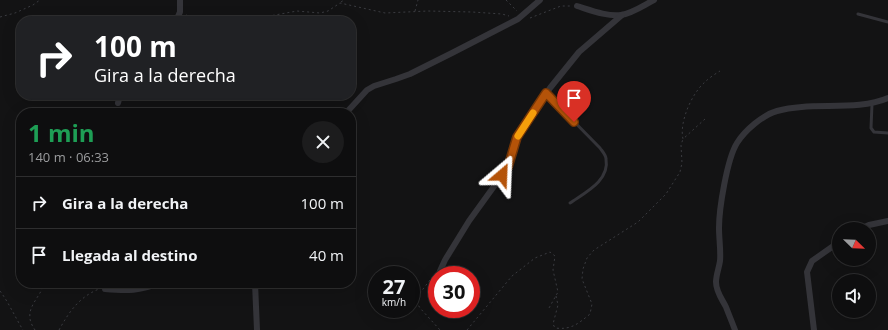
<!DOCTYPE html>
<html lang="es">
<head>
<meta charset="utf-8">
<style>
  :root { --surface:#0e0e0f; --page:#1c1c1d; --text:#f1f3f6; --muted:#9b9c9e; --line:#2e2e2f }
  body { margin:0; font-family:"Open Sans",sans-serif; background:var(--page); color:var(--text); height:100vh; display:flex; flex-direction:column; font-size:15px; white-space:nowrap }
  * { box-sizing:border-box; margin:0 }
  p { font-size:13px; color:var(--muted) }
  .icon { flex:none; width:22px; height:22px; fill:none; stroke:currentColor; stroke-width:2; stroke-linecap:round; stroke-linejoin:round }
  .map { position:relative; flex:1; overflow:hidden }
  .sheet { position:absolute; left:16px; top:108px; width:340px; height:180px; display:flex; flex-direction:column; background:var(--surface); border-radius:16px; box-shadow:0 4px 16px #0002,0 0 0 1px var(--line) }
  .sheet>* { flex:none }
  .guide { position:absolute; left:16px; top:16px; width:340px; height:84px; border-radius:16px; box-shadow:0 4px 16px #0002,0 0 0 1px var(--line); background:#202124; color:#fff; overflow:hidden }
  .needle { width:26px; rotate:113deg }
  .controls { position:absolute; left:832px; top:222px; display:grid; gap:8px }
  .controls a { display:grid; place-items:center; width:44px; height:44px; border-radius:50%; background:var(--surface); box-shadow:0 4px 16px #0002,0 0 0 1px var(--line); font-size:20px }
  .speed { position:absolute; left:368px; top:266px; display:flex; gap:8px; font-size:20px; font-weight:700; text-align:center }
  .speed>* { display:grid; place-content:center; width:52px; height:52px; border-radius:50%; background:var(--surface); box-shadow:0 4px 16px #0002,0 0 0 1px var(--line); line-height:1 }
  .speed small { font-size:10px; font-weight:400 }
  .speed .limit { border:6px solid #d22; background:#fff; color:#111 }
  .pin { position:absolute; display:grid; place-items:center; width:34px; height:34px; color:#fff; margin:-41px -17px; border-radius:50% 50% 50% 0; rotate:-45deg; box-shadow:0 0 4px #0007 }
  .pin .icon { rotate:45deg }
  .me { position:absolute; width:44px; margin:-22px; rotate:26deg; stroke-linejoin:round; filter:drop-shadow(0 0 3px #0008) }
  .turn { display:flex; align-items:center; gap:14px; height:84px; padding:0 12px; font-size:18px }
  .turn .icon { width:52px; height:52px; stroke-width:2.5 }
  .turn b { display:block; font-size:28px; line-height:34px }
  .round { display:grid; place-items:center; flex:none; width:42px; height:42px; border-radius:21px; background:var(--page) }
  .overview { display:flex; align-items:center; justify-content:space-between; height:68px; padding:0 12px }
  h1 { font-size:24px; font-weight:700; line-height:30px; color:#1e9e55 }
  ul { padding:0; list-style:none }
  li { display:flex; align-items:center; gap:12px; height:52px; padding:0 12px; border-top:1px solid var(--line) }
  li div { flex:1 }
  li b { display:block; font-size:15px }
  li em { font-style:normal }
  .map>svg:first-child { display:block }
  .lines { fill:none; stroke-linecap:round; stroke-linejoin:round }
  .path { stroke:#3a3b40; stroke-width:1; stroke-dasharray:2 3; stroke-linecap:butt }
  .service { stroke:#343439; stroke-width:3 }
  .minor { stroke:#343439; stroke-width:6 }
  .route-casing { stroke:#753606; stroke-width:10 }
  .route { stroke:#b45309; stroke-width:7 }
  .slow { stroke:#f59e0b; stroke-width:7 }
</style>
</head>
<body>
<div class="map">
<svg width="888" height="330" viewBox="0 0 888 330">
  <rect width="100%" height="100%" fill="#131314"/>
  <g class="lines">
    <g class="path">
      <path d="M506 0 517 11"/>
      <path d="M341 2 344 0"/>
      <path d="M415 11 418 0"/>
      <path d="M186 15 202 21"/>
      <path d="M0 17 15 13 33 5 40 0"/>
      <path d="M530 18 561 6H570"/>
      <path d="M219 21 233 16 253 19 297 11 320 13 328 11 340 3 385 13 428 11 472 12 502 14 509 16"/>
      <path d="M116 113 117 110"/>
      <path d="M705 119 683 139C679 122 692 93 705 82 709 78 715 74 720 71"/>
      <path d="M433 276 420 293 417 303 420 308 440 330"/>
      <path d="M0 291C9 303 15 317 23 330"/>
      <path d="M556 296 558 305 553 324 555 328C571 330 578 324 590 314L592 304 582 279 583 269 587 258 594 250 638 222 666 194 680 172 682 163 681 145 683 139"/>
      <path d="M35 330C33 327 30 322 30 318 28 305 42 295 44 283"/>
      <path d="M59 330C69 312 79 297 99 289"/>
      <path d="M467 330 512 276 535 258 550 252 555 256 553 270 558 292 549 308"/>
    </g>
    <g class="service">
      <path d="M858 14 888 22"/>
      <path d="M546 93 600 148C602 151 606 155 606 159 610 181 584 193 570 203"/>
      <path d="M872 104 871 128 874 132 888 133"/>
    </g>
    <g class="minor">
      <path d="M577 6C590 10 608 17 621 15 633 13 644 5 654 0"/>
      <path d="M176 21 180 12V0"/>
      <path d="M118 103 120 95"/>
      <path d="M346 113 367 90 374 86 396 79 410 74 452 53 518 19 540 0"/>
      <path d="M860 229 869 225 888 221"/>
      <path d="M439 275 440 271 445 260 469 221 508 167 517 137 550 88 579 52 622 15"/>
      <path d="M255 283 257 330"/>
      <path d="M105 289C128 291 139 291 160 283"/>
      <path d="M735 330C732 322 729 315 726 307 722 299 716 292 716 282 716 275 719 268 720 261 721 251 719 239 719 228 719 209 727 159 737 143 745 130 763 115 777 111 811 101 856 112 888 98"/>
      <path d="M814 330 807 272 812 261 839 242"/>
    </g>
  </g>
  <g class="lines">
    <defs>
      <path id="route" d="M502 175 508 167 517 137 546 93 574 122"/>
    </defs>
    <use href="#route" class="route-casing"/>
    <use href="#route" class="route"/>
    <path class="slow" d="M518 136 533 113"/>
  </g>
</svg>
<div class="controls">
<a><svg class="needle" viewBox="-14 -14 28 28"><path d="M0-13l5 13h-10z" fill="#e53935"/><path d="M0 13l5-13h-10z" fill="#9b9c9e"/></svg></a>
<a><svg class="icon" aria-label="sound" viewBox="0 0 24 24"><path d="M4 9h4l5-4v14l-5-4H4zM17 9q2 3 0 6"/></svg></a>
</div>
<div class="speed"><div>27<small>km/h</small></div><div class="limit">30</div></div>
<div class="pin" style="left:574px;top:122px;background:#d93025"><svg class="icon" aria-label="arrive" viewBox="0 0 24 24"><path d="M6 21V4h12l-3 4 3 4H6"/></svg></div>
<svg class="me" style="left:502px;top:175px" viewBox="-20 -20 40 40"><path d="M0-17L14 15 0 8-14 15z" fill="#b45309" stroke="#fff" stroke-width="4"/></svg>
<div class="guide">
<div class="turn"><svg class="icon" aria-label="right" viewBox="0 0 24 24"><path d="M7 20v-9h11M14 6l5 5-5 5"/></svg><div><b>100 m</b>Gira a la derecha</div></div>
</div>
<section class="sheet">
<div class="overview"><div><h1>1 min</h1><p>140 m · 06:33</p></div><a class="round"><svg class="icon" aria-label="close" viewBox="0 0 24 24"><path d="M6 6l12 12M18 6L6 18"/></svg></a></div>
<ul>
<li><svg class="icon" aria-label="right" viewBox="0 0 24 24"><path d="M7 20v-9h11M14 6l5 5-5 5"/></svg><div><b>Gira a la derecha</b></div><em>100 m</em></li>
<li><svg class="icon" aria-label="arrive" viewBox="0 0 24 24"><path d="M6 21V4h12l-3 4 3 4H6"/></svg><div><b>Llegada al destino</b></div><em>40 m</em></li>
</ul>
</section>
</div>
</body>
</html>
